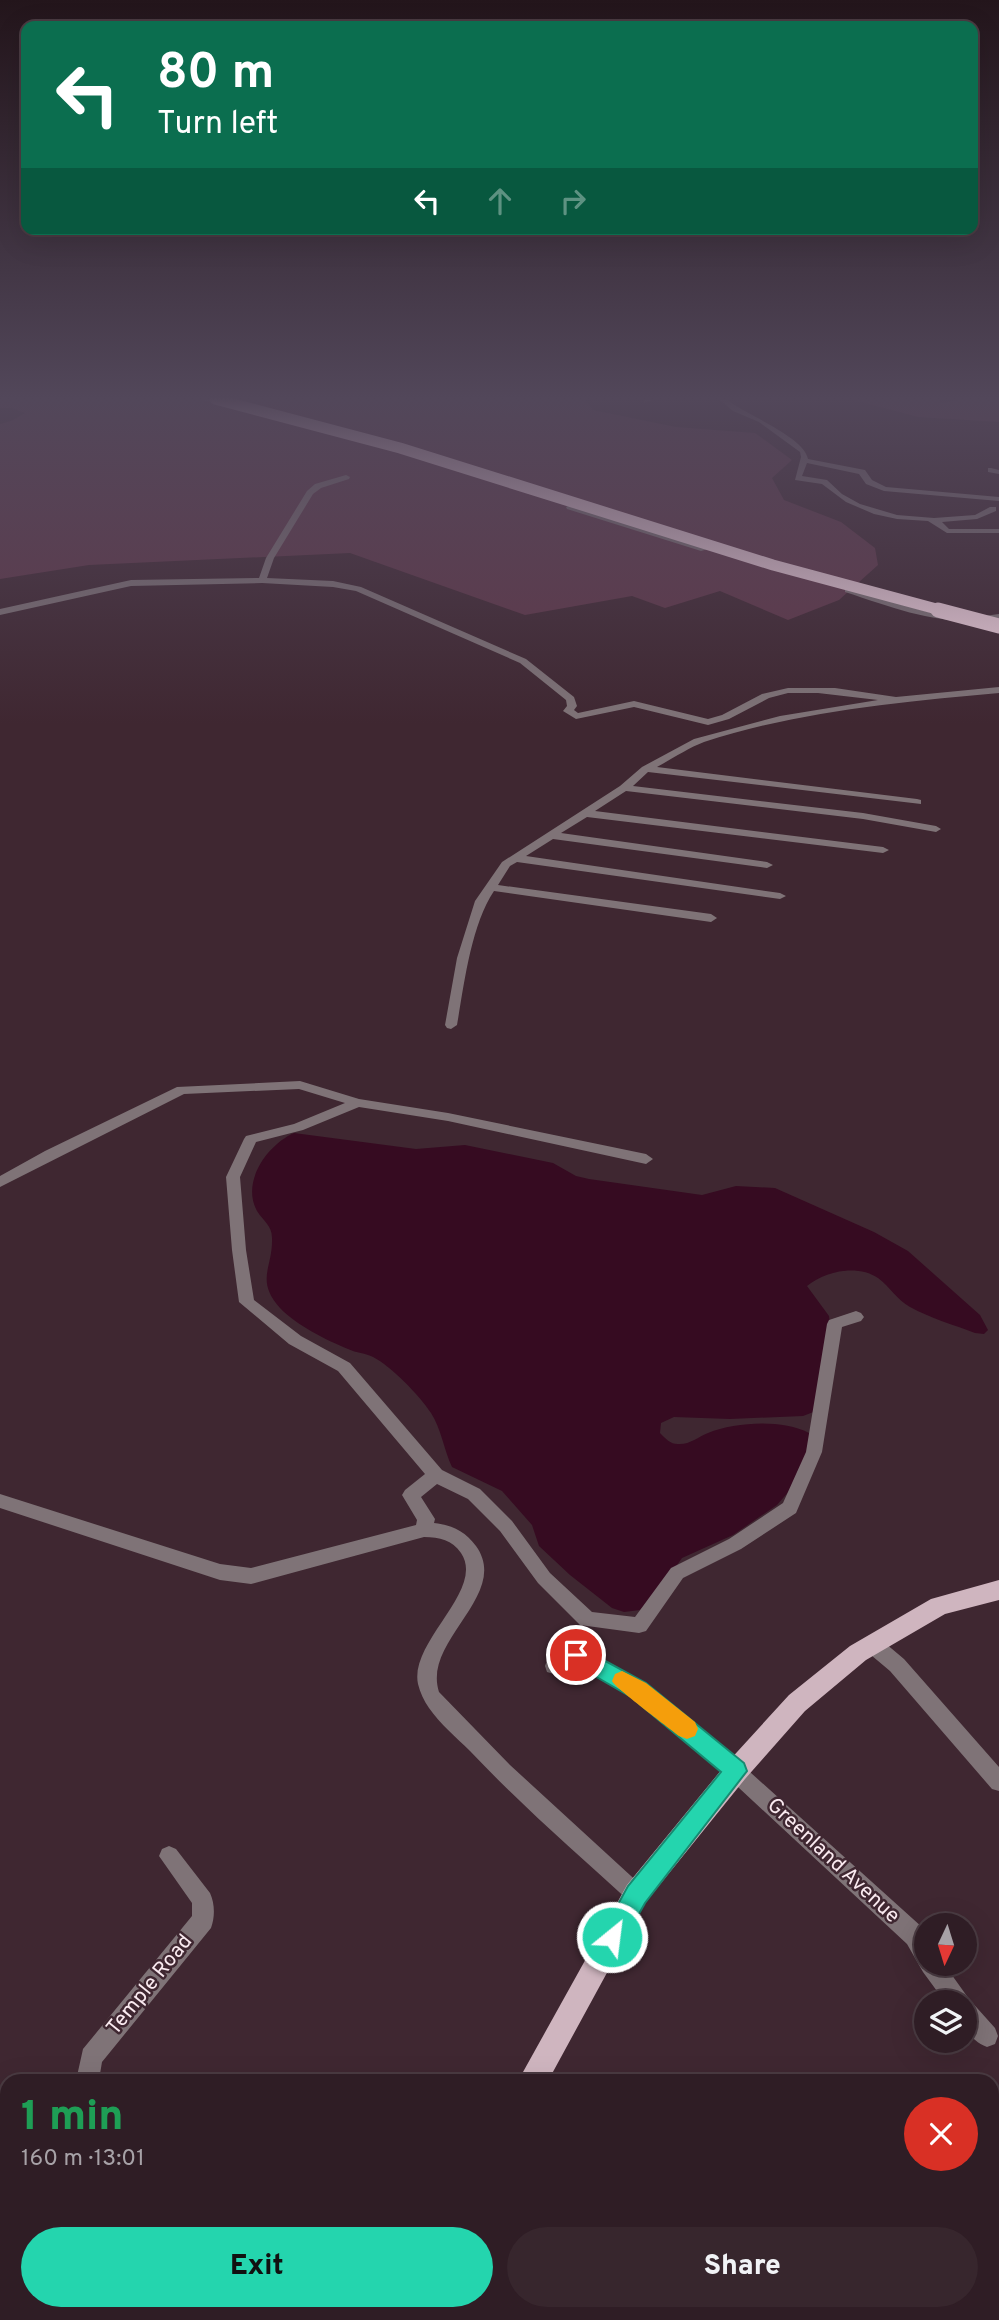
<!DOCTYPE html>
<html lang="en">
<head>
<meta charset="utf-8">
<style>
  :root { --surface:#2f1d25; --page:#37262d; --text:#f1f3f6; --muted:#a7a2a7; --line:#4a3b42; --accent:#24d5ae }
  body { margin:0; font-family:Overpass,sans-serif; background:var(--page); color:var(--text); height:100vh; display:flex; flex-direction:column; font-size:26px; white-space:nowrap }
  * { box-sizing:border-box; margin:0 }
  p { font-size:23px; color:var(--muted) }
  .icon { flex:none; width:38px; height:38px; fill:none; stroke:currentColor; stroke-width:2; stroke-linecap:round; stroke-linejoin:round }
  .map { position:relative; flex:1; overflow:hidden }
  .drawer { position:absolute; left:0px; top:2074px; width:999px; height:247px; display:flex; flex-direction:column; background:var(--surface); border-radius:21px 21px 0 0; box-shadow:0 7px 28px #0002,0 0 0 2px var(--line) }
  .drawer>* { flex:none }
  .guide { position:absolute; left:21px; top:21px; width:957px; height:214px; border-radius:14px; box-shadow:0 7px 28px #0002,0 0 0 2px var(--line); background:#0b6e4f; color:#fff; overflow:hidden }
  .needle { width:46px; rotate:184deg }
  .fabs { position:absolute; left:914px; top:1913px; display:grid; gap:14px }
  .fabs a { display:grid; place-items:center; width:63px; height:63px; border-radius:50%; background:var(--surface); box-shadow:0 7px 28px #0002,0 0 0 2px var(--line); font-size:35px }
  .pin { position:absolute; display:grid; place-items:center; width:60px; height:60px; color:#fff; margin:-30px; border:4px solid #fff; border-radius:50%; box-shadow:0 2px 7px #0007 }
  .me { position:absolute; width:77px; margin:-38px; rotate:29deg; stroke-linejoin:round; filter:drop-shadow(0 0 5px #0008) }
  .turn { display:flex; align-items:center; gap:24px; height:147px; padding:0 21px; font-size:32px }
  .turn .icon { width:91px; height:91px; stroke-width:2.5 }
  .turn b { display:block; font-size:49px; line-height:60px }
  .lanes { display:flex; align-items:center; height:66px; padding:0 21px; background:#0003; justify-content:center; gap:35px; direction:ltr }
  .lanes .off { opacity:.35 }
  .round { display:grid; place-items:center; flex:none; width:74px; height:74px; border-radius:37px; background:var(--page) }
  .summary { display:flex; align-items:center; justify-content:space-between; height:119px; padding:0 21px }
  h1 { font-size:42px; font-weight:800; line-height:52px; color:#1e9e55 }
  .action { display:flex; gap:14px; margin-top:auto; padding:14px 21px }
  .action a { flex:1; height:80px; border-radius:42px; background:var(--accent); color:#111; font-size:28px; font-weight:800; line-height:80px; text-align:center }
  .action a+a { background:var(--page); color:var(--text) }
  .map>svg:first-child { display:block }
  .green { fill:#603749 }
  .water { fill:#360b21 }
  .lines { fill:none; stroke-linecap:round; stroke-linejoin:round }
  .canal { fill:#360b21; fill-rule:evenodd }
  .minor { fill:#7f7377; fill-rule:evenodd }
  .major { fill:#cfb5bf; fill-rule:evenodd }
  .highway-bridge-far1 { stroke:#efd0dc; stroke-width:11 }
  .highway-bridge { stroke:#efd0dc; stroke-width:15 }
  .route { fill:#24d5ae; stroke:#178a71; stroke-width:2 }
  .slow { fill:#f59e0b }
  .labels { text-anchor:middle; dominant-baseline:central; stroke-width:5; stroke-linejoin:round; paint-order:stroke }
  .near-street-label { font-size:21px; fill:#faeaf0; stroke:#3f2731 }
</style>
</head>
<body>
<div class="map">
<svg width="999" height="2320" viewBox="0 0 999 2320">
  <rect width="100%" height="100%" fill="#3f2731"/>
  <g class="green">
    <path d="M0 399H584L593 410 676 427 755 433 792 460 772 478 784 500 841 522 875 548 878 565 839 600 788 620 720 591 665 608 632 596 525 615 350 553 89 565 0 579V424L11 421 25 413 12 408H0Z"/>
    <path d="M850 399H999V422L918 417Z"/>
  </g>
  <path class="water" d="M294 1133 416 1149 465 1145 553 1163 576 1176 589 1179 702 1195 736 1186 775 1188 874 1232 908 1251 980 1315 988 1330 984 1334 975 1333C954 1325 930 1318 910 1307 897 1300 890 1287 878 1278 858 1264 825 1271 807 1286L829 1316 830 1324 816 1411 803 1416 730 1419 674 1417 661 1423 660 1433C666 1439 670 1444 678 1444 689 1445 698 1437 708 1433 736 1422 782 1419 809 1433L811 1442 797 1482 777 1505 733 1535 682 1558 653 1599 640 1610 624 1612 612 1608 570 1575 539 1546 532 1525 502 1491 452 1467C444 1450 441 1428 431 1413 420 1396 391 1366 373 1357 366 1353 356 1353 348 1349 326 1340 296 1325 280 1308 255 1280 273 1268 272 1238 272 1225 263 1221 257 1211 241 1182 267 1145 294 1133Z"/>
  <g class="lines">
    <path class="canal" d="M964 399 942 403 939 401 942 399Z"/>
    <g class="minor">
      <path d="M198 399H210L231 405 228 407Z"/>
      <path d="M647 399H656L644 403V401Z"/>
      <path d="M719 399H726C744 414 805 437 808 459L865 470 872 480 886 487 999 497V501L884 491 866 484 859 474 807 463 802 476 827 480 842 494 860 504 897 515 934 518 975 515 990 507H996V511L977 519 942 522 949 529H999V533H947L928 521 897 519 874 514 846 502 822 484 795 480 801 457 800 452 759 422 733 411Z"/>
      <path d="M991 468 999 470V474L988 472V468Z"/>
      <path d="M346 475 350 477 349 479 321 488 313 494 274 558 267 578 333 581 361 587 526 659 574 697 577 706 574 710 578 713 634 701 708 719 722 715 762 694 788 688H835L896 697 999 687V693C900 702 799 711 704 742 688 748 672 759 657 767L917 799 921 800V804L648 772 633 786 863 813 936 826 941 829 936 832 863 819 626 791 595 811 883 847 889 850 883 853 587 817 561 833 767 862 773 865 767 868 553 839 526 856 780 893 786 896 780 899 517 862 510 866 498 885 711 914 717 918 711 922 494 891C471 925 464 985 457 1025L451 1029 447 1028 445 1025 457 958 475 901 502 862 620 786 642 767 694 739 780 716 878 700 818 693H788L769 698 729 719 708 725 634 707 576 719 563 711 567 706 566 700 520 663 356 591 333 587 262 583 131 586 0 615V609L131 580 259 578 266 558 307 491 315 484Z"/>
      <path d="M570 505 707 547 708 549 701 551 567 509 566 507Z"/>
      <path d="M845 588 939 615 977 617 999 614V620C939 626 900 610 845 592Z"/>
      <path d="M300 1081 359 1099 448 1113 646 1154 653 1159 646 1164 448 1121 359 1107 303 1130 256 1142 240 1177 246 1250 254 1300 301 1336 350 1363 442 1470 480 1489 512 1521 550 1573 592 1612 635 1617 671 1568 729 1539 783 1503 806 1452 827 1324 829 1320 856 1311 861 1313 864 1317 861 1321 842 1327 822 1452 796 1513 741 1549 683 1578 646 1631 639 1633 580 1625 538 1583 500 1531 468 1499 437 1484 421 1497 435 1519 434 1523C452 1525 465 1531 476 1546 511 1595 422 1640 439 1692L510 1765 643 1887 647 1894 643 1901 636 1904 629 1901C575 1852 520 1804 470 1751 456 1737 440 1724 429 1708 424 1701 420 1692 418 1684 409 1641 486 1590 461 1553 452 1540 440 1537 424 1537L251 1584 220 1580 0 1508V1494L220 1564 251 1568 416 1525 417 1520 402 1495 405 1490 425 1474 338 1371 289 1344 239 1302 232 1250 226 1177 244 1139 246 1136 294 1124 345 1103 299 1089 184 1094 0 1187V1176L45 1151 177 1087Z"/>
      <path d="M872 1636 879 1638 904 1659 999 1767V1791L992 1789 890 1671 865 1650 863 1644 865 1638Z"/>
      <path d="M576 1647 646 1684 710 1736 923 1928 926 1934V1964H944L969 1999 995 2028 998 2036 995 2044 987 2047C965 2038 964 2023 964 2002H945L923 1972 907 1944 696 1748 632 1696 576 1664 554 1674 547 1672 545 1666 547 1660Z"/>
      <path d="M169 1846 176 1849 210 1893C215 1904 215 1917 211 1928L102 2062 100 2074 102 2081H79L77 2076 83 2049 192 1916V1903L159 1856 162 1849Z"/>
      <path d="M7 2104V2128L0 2131V2107Z"/>
      <path d="M204 2314H231L234 2320H207Z"/>
    </g>
    <g class="major">
      <path d="M999 1580V1600L945 1614 866 1660 805 1711 745 1779 645 1903 548 2081H518L627 1885 727 1763 789 1695 850 1646 931 1599Z"/>
      <path d="M115 2314H156L153 2320H112Z"/>
    </g>
    <path class="highway-bridge-far1" d="M215 399 400 448 773 565 944 611"/>
    <path class="highway-bridge" d="M938 610 999 626"/>
  </g>
  <linearGradient id="sky" x2="0" y2="1"><stop stop-color="#23151b"/><stop offset="0.55" stop-color="#52475a"/><stop offset="1" stop-color="#52475a" stop-opacity="0"/></linearGradient>
  <rect width="999" height="724" fill="url(#sky)"/>
  <path class="route" d="M576 1645 646 1683 744 1763 747 1771 645 1903 621 1946 612 1949 603 1946 600 1937 628 1886 721 1772 631 1697 569 1661 566 1655 569 1648Z"/>
  <path class="slow" d="M622 1671 646 1683 695 1722 698 1729 695 1736 687 1739 679 1736C668 1727 615 1688 612 1681L615 1674Z"/>
  <g class="labels">
    <g class="near-street-label">
      <text transform="translate(833 1861) rotate(43)">Greenland Avenue</text>
      <text transform="translate(150 1985) rotate(-51)">Temple Road</text>
    </g>
  </g>
</svg>
<div class="fabs">
<a><svg class="needle" viewBox="-14 -14 28 28"><path d="M0-13l5 13h-10z" fill="#e53935"/><path d="M0 13l5-13h-10z" fill="#a7a2a7"/></svg></a>
<a><svg class="icon" aria-label="layers" viewBox="0 0 24 24"><path d="M12 4l9 5-9 5-9-5zM3 14l9 5 9-5"/></svg></a>
</div>
<div class="pin" style="left:576px;top:1655px;background:#d93025"><svg class="icon" aria-label="arrive" viewBox="0 0 24 24"><path d="M6 21V4h12l-3 4 3 4H6"/></svg></div>
<svg class="me" style="left:612px;top:1937px" viewBox="-20 -20 40 40"><circle r="17" fill="#24d5ae" stroke="#fff" stroke-width="3"/><path d="M0-11L8 9 0 5-8 9z" fill="#fff"/></svg>
<div class="guide">
<div class="turn"><svg class="icon" aria-label="left" viewBox="0 0 24 24"><path d="M17 20v-9H6M10 6l-5 5 5 5"/></svg><div><b>80 m</b>Turn left</div></div>
<div class="lanes"><svg class="icon" aria-label="left" viewBox="0 0 24 24"><path d="M17 20v-9H6M10 6l-5 5 5 5"/></svg><svg class="icon off" aria-label="ahead" viewBox="0 0 24 24"><path d="M12 20V5M6 11l6-6 6 6"/></svg><svg class="icon off" aria-label="right" viewBox="0 0 24 24"><path d="M7 20v-9h11M14 6l5 5-5 5"/></svg></div>
</div>
<section class="drawer">
<div class="summary"><div><h1>1 min</h1><p>160 m · 13:01</p></div><a class="round" style="background:#d93025;color:#fff"><svg class="icon" aria-label="close" viewBox="0 0 24 24"><path d="M6 6l12 12M18 6L6 18"/></svg></a></div>
<div class="action"><a>Exit</a><a>Share</a></div>
</section>
</div>
</body>
</html>
